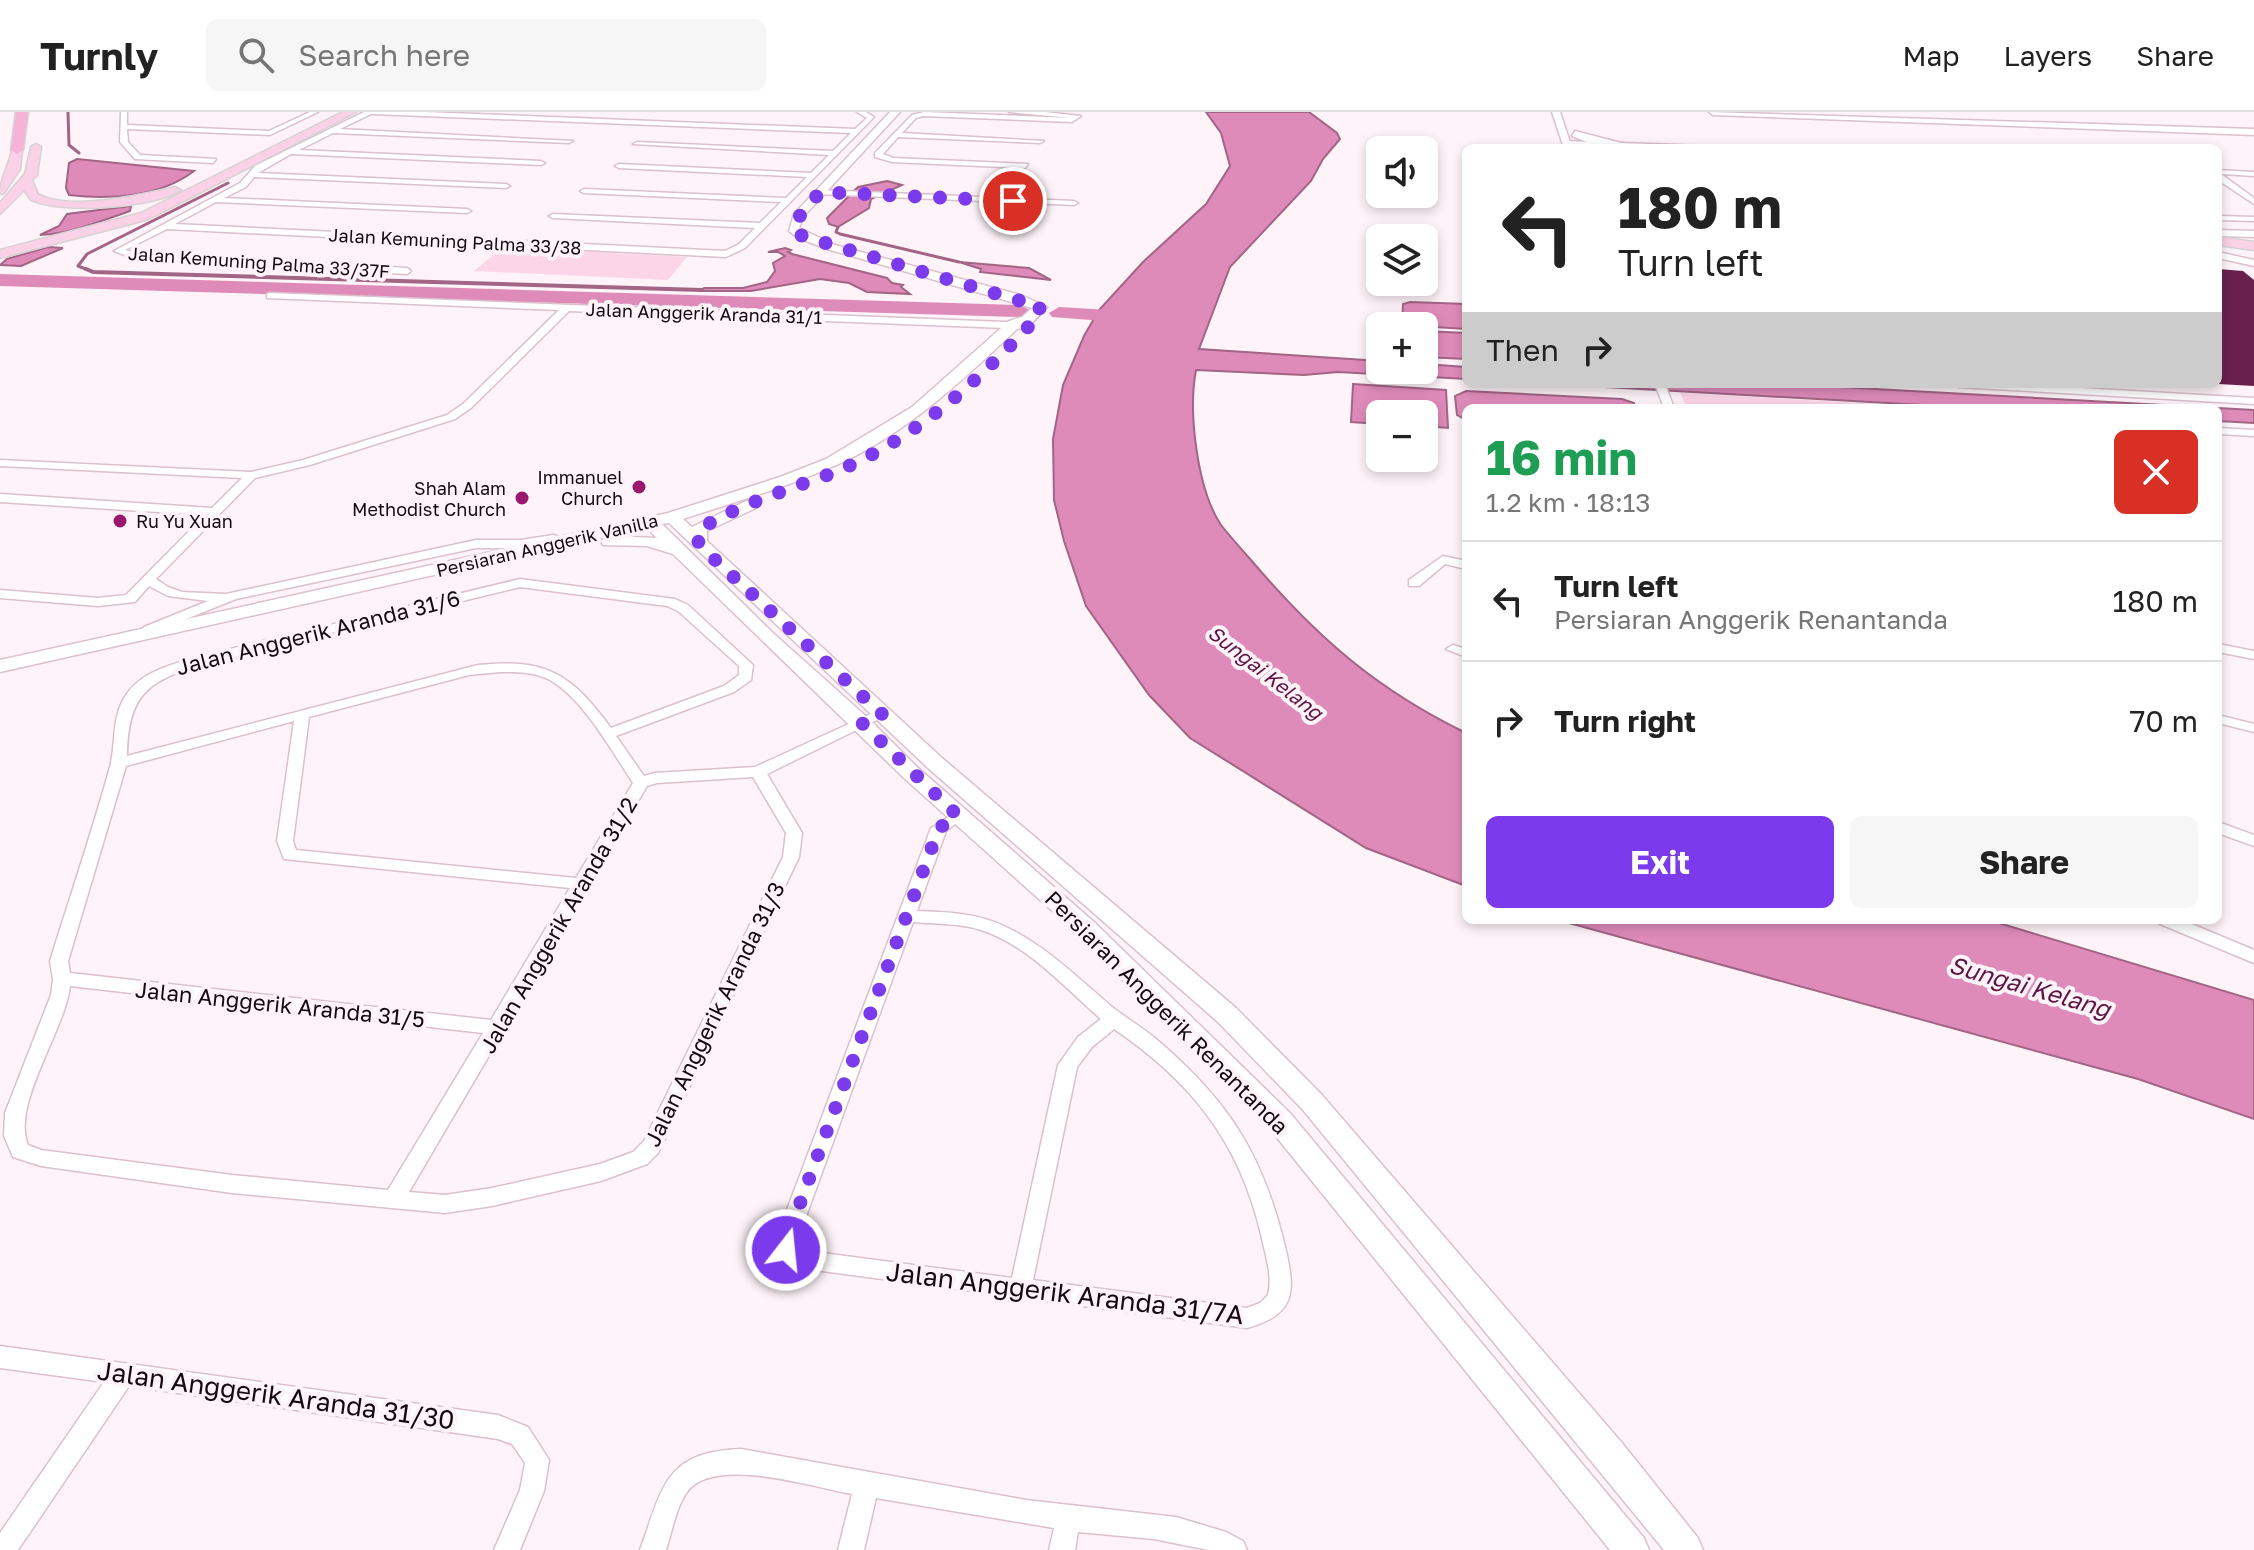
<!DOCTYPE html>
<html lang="en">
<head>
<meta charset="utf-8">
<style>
  :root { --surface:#fff; --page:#f6f6f6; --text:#222; --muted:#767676; --line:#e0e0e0; --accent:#7c3aed }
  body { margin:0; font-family:"Golos Text",sans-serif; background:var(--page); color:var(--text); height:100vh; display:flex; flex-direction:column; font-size:30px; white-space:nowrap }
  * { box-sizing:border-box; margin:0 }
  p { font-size:26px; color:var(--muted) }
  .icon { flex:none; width:44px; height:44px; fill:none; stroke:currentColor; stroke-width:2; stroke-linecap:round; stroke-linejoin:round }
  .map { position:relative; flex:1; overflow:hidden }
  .sheet { position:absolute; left:1462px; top:292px; width:760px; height:520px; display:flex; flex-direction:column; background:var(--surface); border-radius:12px; box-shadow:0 4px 12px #0003 }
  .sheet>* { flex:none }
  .top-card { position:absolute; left:1462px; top:32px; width:760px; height:244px; border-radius:12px; box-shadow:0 4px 12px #0003; background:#fff; color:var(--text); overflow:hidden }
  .buttons { position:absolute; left:1366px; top:24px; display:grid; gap:16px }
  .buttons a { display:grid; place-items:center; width:72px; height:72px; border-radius:12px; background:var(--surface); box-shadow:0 4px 12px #0003; font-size:40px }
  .pin { position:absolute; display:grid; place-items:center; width:68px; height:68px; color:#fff; margin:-34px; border:4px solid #fff; border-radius:50%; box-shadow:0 2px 8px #0007 }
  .me { position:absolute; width:88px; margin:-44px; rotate:16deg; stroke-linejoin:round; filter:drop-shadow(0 0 6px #0008) }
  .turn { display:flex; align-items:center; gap:28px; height:168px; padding:0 24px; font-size:36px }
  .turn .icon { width:104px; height:104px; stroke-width:2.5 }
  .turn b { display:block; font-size:56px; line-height:68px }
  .then { display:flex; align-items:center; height:76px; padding:0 24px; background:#0003; gap:16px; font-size:30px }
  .round { display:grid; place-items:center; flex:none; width:84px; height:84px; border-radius:12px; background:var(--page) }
  .summary { display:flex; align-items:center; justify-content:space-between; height:136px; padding:0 24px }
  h1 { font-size:48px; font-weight:700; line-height:60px; color:#1e9e55 }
  .primary-button { display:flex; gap:16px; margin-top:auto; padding:16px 24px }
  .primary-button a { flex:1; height:92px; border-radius:12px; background:var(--accent); color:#fff; font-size:32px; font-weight:700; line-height:92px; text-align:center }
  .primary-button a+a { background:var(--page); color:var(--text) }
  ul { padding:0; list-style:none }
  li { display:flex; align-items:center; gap:24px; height:120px; padding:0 24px; border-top:2px solid var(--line) }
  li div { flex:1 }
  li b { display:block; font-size:30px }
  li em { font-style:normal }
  header { display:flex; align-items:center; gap:48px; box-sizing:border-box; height:112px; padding:0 40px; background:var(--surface); border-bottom:2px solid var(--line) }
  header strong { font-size:38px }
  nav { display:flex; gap:44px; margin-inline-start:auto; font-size:28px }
  .search { width:560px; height:72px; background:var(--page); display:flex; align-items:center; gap:20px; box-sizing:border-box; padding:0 28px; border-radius:12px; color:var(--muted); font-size:30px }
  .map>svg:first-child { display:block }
  .green { fill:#fdd5e9 }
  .water { fill:#df8bb9; stroke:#a26586; stroke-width:2 }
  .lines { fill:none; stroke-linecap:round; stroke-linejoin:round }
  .stream-far1 { stroke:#a26586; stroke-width:3 }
  .stream { stroke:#a26586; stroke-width:4 }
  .river { fill:#df8bb9; fill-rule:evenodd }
  .building { fill:#6a204d }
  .minor-casing { stroke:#dbc0cd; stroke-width:3 }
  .tertiary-casing { stroke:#dbc0cd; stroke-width:3 }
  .secondary-casing { stroke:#dbc0cd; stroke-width:3 }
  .primary-casing { stroke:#d5d3d4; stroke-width:3 }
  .motorway-casing { stroke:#d5d3d4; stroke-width:3 }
  .minor { fill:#fff; fill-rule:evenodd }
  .tertiary { fill:#fff; fill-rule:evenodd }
  .secondary { fill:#fff; fill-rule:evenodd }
  .primary { fill:#fad1e7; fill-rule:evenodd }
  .motorway { fill:#f7b3d7; fill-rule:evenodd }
  .route { stroke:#7c3aed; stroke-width:14; stroke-dasharray:0 25.2 }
  .poi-dot { fill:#99186d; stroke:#fef3f8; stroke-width:3 }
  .labels { text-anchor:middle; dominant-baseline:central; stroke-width:8; stroke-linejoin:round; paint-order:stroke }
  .far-street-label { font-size:18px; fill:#140b10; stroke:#fef3f8 }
  .far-poi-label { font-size:18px; fill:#140b10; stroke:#fef3f8; text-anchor:end }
  .far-water-label { font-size:20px; font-style:italic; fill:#5e1443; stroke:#fef3f8 }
  .street-label { font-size:22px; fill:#140b10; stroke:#fef3f8 }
  .water-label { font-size:24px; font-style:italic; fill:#5e1443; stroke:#fef3f8 }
  .near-street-label { font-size:26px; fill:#140b10; stroke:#fef3f8 }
</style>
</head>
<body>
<header>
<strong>Turnly</strong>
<div class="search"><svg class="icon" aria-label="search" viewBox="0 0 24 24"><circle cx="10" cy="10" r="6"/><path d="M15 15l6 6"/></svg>Search here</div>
<nav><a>Map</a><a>Layers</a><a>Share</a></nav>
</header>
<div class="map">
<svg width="2254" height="1438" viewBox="0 0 2254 1438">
  <rect width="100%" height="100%" fill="#fef3f8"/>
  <g class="green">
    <path d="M503 135 687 145 668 168 474 159Z"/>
    <path d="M1680 281 1950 296H1687Z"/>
  </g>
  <g class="water">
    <path d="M1206 0H1309L1337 21 1340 27 1323 47 1311 69 1230 155 1199 237 1380 249V258H1424V252L1466 255V267L1338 260 1304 263 1196 258C1188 300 1197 377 1221 413 1232 427 1245 441 1257 455 1320 528 1378 578 1466 621V774L1366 736 1190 626 1149 583 1086 494 1064 429 1054 388 1053 327 1063 273 1084 224 1099 198 1143 150 1206 92 1230 54 1221 21Z"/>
    <path d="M77 47 194 59C160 85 110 88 69 83L66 76 69 51Z"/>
    <path d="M887 69 902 73 871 87 869 96 838 115 829 112 827 106 858 75Z"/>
    <path d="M131 94 130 99C100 109 74 121 40 123L59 114 67 102Z"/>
    <path d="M48 135 63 136 21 154 0 153 7 147Z"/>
    <path d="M785 136 791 138 788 140 792 142 887 166 892 171 903 173 901 175 910 182 867 180 849 171 820 167 751 179H701L704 176H743L767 170 775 159 773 151 785 144 778 140H768Z"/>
    <path d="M959 150 1029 156 1051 168 980 160 981 157Z"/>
    <path d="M1410 190 1466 192V217L1402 213 1403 192Z"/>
    <path d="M1424 219 1466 221V247L1424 245Z"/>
    <path d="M1353 272 1446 278 1448 316 1424 314V302H1380V312L1351 310Z"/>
    <path d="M1552 272H1785L2254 298V311L2218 309V296H1976Z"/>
    <path d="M1466 279 1622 287 1634 291 1635 296H1466V308L1457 303 1455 284Z"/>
    <path d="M1558 808H1989L2254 888V1007L2138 967Z"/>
  </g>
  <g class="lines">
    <g class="stream-far1">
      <path d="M68 0 69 33 79 41"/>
      <path d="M838 115 836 120 840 122 959 150"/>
      <path d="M91 159 78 154 87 142 228 71"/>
    </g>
    <path class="stream" d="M86 157 93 160 702 178"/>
    <g class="river">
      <path d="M0 162 1021 193 1031 199 1021 205 0 174Z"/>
      <path d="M1059 195 1143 200 1153 206 1143 212 1052 205 1049 201Z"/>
    </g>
  </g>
  <path class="building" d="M2218 157 2243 159 2254 168V274L2218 272Z"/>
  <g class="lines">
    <defs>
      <g id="minor">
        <path d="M121 0H127V13L269 19 310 0H318L270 23 127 17 128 30 140 43 216 47 213 51 135 47 120 30Z"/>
        <path d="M364 0H425L855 17 867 6 857 0H866L874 5 745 136 726 145 167 117 125 138 136 141 407 156 411 159 407 162 135 147 114 139 240 71 255 54ZM371 2H373L851 21 833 39 637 30 633 32 829 43 811 61 619 52 615 54 619 56 807 65 786 86 584 77 580 79 584 81 781 90 760 111 553 102 549 104 553 106 755 116 739 132 725 139 175 112 216 90 467 101 471 99 467 97 224 86 246 75 254 65 506 76 510 74 506 72 258 61 291 42 541 53 545 51 541 49 299 38 333 21 569 31 573 29 340 17Z"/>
        <path d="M924 0 1071 6 1009 0H1045L1081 4 1072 10 923 4 916 6 902 21 1044 29 1040 31 898 25 883 42 893 46 1028 52 1025 56 892 50 875 45V41L912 3Z"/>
        <path d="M1566 29 1705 34 1709 36 1563 33Z"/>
        <path d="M2218 58 2254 60V64L2221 62 2254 86V92L2218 68Z"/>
        <path d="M820 78 1074 89 1078 91 1074 93 817 82Z"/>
        <path d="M2218 104 2254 105V109L2218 108Z"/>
        <path d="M2218 140 2254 148V154L2218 146Z"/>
        <path d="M270 181 1029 211 1034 214 1029 217 569 199 471 296 455 307 310 353 255 366 156 467 168 475 182 480 226 482 476 428H521L553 423 557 424V430L521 436H476L236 487 149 522 142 518 144 515 208 489 168 484 149 474 135 490 98 494 0 486V478L98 486 126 483 205 403 0 390V382L212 396 242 366 0 354V348L251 360 303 348 447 303 463 292 559 198 267 186V182Z"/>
        <path d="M1655 272H1665L1674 296H1664Z"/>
        <path d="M1953 272H2012L2254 286V292L1958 275Z"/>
        <path d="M2218 316 2254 318V324L2218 322Z"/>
        <path d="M1443 444 1466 449V457L1445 452 1419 474H1409V468Z"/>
        <path d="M520 467 675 487 688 493 753 553 751 568 734 580 616 624 644 664 655 661 755 655 877 599 882 598 889 602 767 662 802 721 799 745 658 1041 647 1052 601 1069 492 1094 445 1101 232 1081 41 1054 13 1045 4 1024 5 1001 51 883 53 867 50 849C70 785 92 720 110 655 117 629 110 603 129 579 144 560 170 553 193 546ZM520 475 667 494 678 499 739 554V563L724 574 611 616C571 562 547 546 478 553L127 644C128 583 147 569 203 552ZM500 560C517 560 535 560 550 568 583 587 612 639 633 671L576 766 296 738 293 729 309 605 469 563ZM294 609 277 729 284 747 570 776 491 908 70 861 68 849 126 654ZM753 665 786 721 783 745 644 1029 633 1040 600 1052 492 1076 445 1083 409 1080 647 674 657 671ZM70 874 483 921 388 1078 232 1063 41 1038 28 1033C11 992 65 919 70 874Z"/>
        <path d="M2218 532 2254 539V547L2218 540Z"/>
        <path d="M1453 533 1466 537V545L1446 537Z"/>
        <path d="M2218 603 2254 612V620L2218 611Z"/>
        <path d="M958 699 966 704 946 719 917 799C947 800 978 801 1006 815 1046 834 1078 866 1112 895 1126 906 1142 915 1156 927 1230 990 1264 1044 1286 1139 1296 1182 1294 1203 1247 1216L785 1154 774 1132 931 716ZM913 810C935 812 960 811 981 818 1028 833 1065 876 1101 907L1078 925 1058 953 1012 1166 800 1138 796 1132ZM1114 917C1192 970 1239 1030 1261 1122 1265 1142 1273 1163 1268 1183L1260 1191 1247 1196 1033 1168 1077 955 1092 935Z"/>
        <path d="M2218 710 2254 723V734L2218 721Z"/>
        <path d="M2157 808H2182L2254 838V851L2160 812Z"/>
        <path d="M0 1234 498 1303 528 1315 549 1348 544 1379 520 1438H494L520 1378 525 1351 512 1332 498 1327 129 1274 18 1438H0V1421L104 1270 0 1256Z"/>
        <path d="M741 1337 1026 1388 1176 1405 1226 1420 1243 1429 1247 1438H1208L1154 1427 1078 1420 1075 1438H1049L1054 1416 876 1386 864 1438H838L852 1382C813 1375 714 1343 687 1380 676 1396 672 1419 666 1438H640C663 1375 664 1340 741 1337Z"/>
      </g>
      <g id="tertiary">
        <path d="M1552 0H1560L1572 36H1564Z"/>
        <path d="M1709 0 2254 17V23L1713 3Z"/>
        <path d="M1575 19 1629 33 1625 36 1589 31 1572 24Z"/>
        <path d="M2218 118 2254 119V125L2218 124Z"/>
      </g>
      <path id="secondary" d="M890 0H900L803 105 799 116 835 133 1021 183 1047 195 1032 211 1019 215C963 268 905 323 834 354 785 376 734 390 683 407L692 415 746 389H758V395L707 419V429L942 646 1236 896 1321 982 1622 1331 1698 1426 1703 1438H1664L1303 998 1218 910 928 656 669 411 662 412 773 521 868 606 918 656 1095 811 1290 1001 1644 1426 1649 1438H1610L1270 1017 1079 823 904 666 673 442 647 434 603 433 601 429 608 424 0 560V548L668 401 780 365 826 347 912 295 1009 209 1022 205 1032 196 827 137 798 126 789 119 794 102ZM646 416 657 426 609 424Z"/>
      <g id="primary">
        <path d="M343 0H356L149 107 0 146V138L141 101Z"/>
        <path d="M36 32 41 35 37 63 32 68 38 82C70 100 140 83 175 75L181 78C154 96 61 102 31 88L24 78 0 102V91L25 62 31 35Z"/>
        <path d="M17 35 22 38 20 57 4 81 0 82C0 67 9 54 12 38Z"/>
        <path d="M2218 125 2254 130V138L2218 133Z"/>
      </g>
      <path id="motorway" d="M16 0H28L23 38 17 42 11 38Z"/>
    </defs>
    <use href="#minor" class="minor-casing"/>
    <use href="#tertiary" class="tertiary-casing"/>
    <use href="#secondary" class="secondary-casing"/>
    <use href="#primary" class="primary-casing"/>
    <use href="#motorway" class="motorway-casing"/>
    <use href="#minor" class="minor"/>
    <use href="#tertiary" class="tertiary"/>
    <use href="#secondary" class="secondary"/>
    <use href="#primary" class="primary"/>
    <use href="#motorway" class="motorway"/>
  </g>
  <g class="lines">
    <path class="route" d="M786 1138 785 1132 939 716 958 704 861 610 882 602 699 433 697 422C706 404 806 371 830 362 910 330 971 276 1029 214L1027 208 1041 195 802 124 793 112 820 80 1013 89"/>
  </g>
  <g class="poi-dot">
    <circle cx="639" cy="375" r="8"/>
    <circle cx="522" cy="386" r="8"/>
    <circle cx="120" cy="409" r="8"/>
  </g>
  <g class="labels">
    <g class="far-street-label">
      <text transform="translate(455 129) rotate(3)">Jalan Kemuning Palma 33/38</text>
      <text transform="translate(259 150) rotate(4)">Jalan Kemuning Palma 33/37F</text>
      <text transform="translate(704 201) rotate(2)">Jalan Anggerik Aranda 31/1</text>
      <text transform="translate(547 433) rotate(-13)">Persiaran Anggerik Vanilla</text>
    </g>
    <g class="far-poi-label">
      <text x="623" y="365">Immanuel<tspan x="623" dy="21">Church</tspan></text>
      <text x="506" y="376">Shah Alam<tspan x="506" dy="21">Methodist Church</tspan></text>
      <text x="136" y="409" text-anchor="start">Ru Yu Xuan</text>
    </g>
    <g class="far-water-label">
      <text transform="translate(1266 560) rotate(38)">Sungai Kelang</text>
    </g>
    <g class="street-label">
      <text transform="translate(318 520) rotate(-14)">Jalan Anggerik Aranda 31/6</text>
      <text transform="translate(558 813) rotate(-60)">Jalan Anggerik Aranda 31/2</text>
      <text transform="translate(280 892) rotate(6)">Jalan Anggerik Aranda 31/5</text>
      <text transform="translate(1167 900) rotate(45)">Persiaran Anggerik Renantanda</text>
      <text transform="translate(714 902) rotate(-64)">Jalan Anggerik Aranda 31/3</text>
    </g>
    <g class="water-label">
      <text transform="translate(2030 874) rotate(16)">Sungai Kelang</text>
    </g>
    <g class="near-street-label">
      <text transform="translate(1065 1181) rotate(7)">Jalan Anggerik Aranda 31/7A</text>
      <text transform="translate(276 1283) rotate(8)">Jalan Anggerik Aranda 31/30</text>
    </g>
  </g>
</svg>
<div class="buttons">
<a><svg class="icon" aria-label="sound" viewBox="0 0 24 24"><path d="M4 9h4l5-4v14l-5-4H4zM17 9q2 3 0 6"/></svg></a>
<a><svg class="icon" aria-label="layers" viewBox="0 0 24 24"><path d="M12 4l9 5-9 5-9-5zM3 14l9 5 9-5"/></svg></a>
<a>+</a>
<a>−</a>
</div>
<div class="pin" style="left:1013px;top:89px;background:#d93025"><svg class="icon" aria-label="arrive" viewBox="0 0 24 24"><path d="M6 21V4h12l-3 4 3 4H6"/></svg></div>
<svg class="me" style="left:786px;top:1138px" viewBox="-20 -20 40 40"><circle r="17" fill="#7c3aed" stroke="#fff" stroke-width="3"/><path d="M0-11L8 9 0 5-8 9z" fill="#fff"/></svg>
<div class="top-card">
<div class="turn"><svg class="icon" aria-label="left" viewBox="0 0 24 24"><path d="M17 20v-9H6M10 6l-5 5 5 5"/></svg><div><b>180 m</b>Turn left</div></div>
<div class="then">Then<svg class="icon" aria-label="right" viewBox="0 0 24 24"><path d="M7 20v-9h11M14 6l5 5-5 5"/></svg></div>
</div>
<section class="sheet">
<div class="summary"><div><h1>16 min</h1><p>1.2 km · 18:13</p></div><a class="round" style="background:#d93025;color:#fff"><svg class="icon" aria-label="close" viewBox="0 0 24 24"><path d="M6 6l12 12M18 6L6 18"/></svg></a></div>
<ul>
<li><svg class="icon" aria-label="left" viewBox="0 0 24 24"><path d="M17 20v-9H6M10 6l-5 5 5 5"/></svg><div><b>Turn left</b><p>Persiaran Anggerik Renantanda</p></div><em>180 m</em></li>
<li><svg class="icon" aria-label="right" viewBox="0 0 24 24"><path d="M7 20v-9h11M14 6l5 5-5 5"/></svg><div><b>Turn right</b></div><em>70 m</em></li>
</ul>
<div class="primary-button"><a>Exit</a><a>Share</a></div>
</section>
</div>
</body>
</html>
